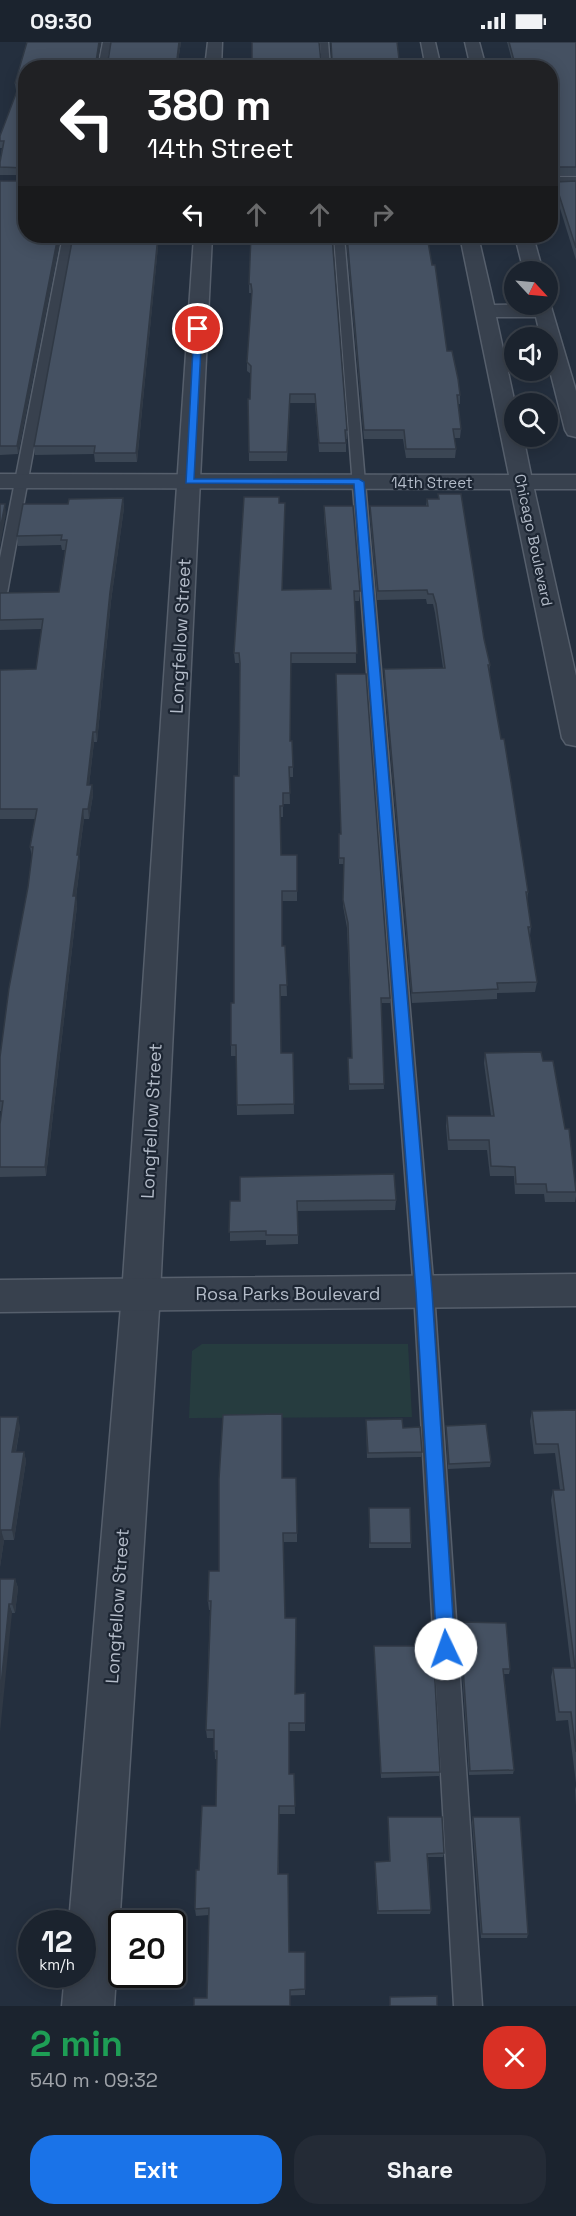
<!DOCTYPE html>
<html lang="en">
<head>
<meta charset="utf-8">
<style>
  :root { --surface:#1b232e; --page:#242b36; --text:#f1f3f6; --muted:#a0a4aa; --line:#39404a; --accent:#1a73e8 }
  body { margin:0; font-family:"Space Grotesk",sans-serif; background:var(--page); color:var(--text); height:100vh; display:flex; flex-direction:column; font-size:22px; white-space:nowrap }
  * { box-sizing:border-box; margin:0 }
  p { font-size:20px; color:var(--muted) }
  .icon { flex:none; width:33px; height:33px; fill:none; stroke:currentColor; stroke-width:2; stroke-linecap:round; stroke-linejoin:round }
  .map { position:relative; height:1964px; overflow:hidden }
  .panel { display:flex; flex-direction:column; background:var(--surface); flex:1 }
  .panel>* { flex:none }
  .top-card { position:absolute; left:18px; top:18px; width:540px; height:183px; border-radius:24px; box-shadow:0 3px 15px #0003,0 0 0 2px var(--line); background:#202124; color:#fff; overflow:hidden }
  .needle { width:39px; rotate:116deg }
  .buttons { position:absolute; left:504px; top:219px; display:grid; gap:12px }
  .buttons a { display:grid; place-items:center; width:54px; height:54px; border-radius:50%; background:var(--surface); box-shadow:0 3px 15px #0003,0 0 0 2px var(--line); font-size:30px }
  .speed { position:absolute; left:18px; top:1868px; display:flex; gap:12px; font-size:30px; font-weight:700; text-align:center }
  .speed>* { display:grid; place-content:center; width:78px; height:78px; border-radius:50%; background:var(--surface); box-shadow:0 3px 15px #0003,0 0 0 2px var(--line); line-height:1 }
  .speed small { font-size:15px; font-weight:400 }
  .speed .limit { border:3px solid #111; border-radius:9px; background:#fff; color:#111 }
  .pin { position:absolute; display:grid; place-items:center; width:51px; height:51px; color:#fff; margin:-26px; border:3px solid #fff; border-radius:50%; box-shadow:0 2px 6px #0007 }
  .me { position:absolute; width:66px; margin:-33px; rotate:357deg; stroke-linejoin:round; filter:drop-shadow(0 0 4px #0008) }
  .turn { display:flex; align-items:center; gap:21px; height:126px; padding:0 30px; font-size:27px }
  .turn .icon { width:78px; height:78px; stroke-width:2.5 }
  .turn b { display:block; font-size:42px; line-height:51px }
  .lanes { display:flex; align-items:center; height:57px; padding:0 30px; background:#0003; justify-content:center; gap:30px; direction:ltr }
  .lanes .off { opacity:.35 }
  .round { display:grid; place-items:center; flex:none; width:63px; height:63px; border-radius:24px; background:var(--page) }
  .overview { display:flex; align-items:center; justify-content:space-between; height:102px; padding:0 30px }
  h1 { font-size:36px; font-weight:800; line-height:45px; color:#1e9e55 }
  .action { display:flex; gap:12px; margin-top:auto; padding:12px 30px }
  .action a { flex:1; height:69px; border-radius:24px; background:var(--accent); color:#fff; font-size:24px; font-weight:800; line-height:69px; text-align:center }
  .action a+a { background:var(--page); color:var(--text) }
  .status { display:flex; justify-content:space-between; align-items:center; height:42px; padding:0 30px; background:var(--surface); direction:ltr }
  .status svg { height:16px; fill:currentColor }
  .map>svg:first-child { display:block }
  .green { fill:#263c3f }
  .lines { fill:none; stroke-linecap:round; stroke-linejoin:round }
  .service-casing { stroke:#565f6c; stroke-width:3 }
  .minor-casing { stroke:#565f6c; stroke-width:3 }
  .tertiary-casing { stroke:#565f6c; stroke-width:3 }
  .service { fill:#38414e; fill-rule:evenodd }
  .minor { fill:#38414e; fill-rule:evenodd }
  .tertiary { fill:#38414e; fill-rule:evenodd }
  .wall { fill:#3b4654 }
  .shaded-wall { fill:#303945 }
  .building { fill:#455162; stroke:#303945; stroke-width:1.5 }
  .route { fill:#1a73e8; stroke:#114b97; stroke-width:1.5 }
  .labels { text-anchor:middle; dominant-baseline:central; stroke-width:4.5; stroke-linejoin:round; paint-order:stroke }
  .far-street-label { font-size:15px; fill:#b4bcc9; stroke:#1d2633 }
  .street-label { font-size:18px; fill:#b4bcc9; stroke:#1d2633 }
</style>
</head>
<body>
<div class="status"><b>09:30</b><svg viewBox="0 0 49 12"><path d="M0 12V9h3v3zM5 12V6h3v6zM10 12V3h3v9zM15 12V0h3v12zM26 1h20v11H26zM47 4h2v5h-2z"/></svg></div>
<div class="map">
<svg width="576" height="1964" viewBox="0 0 576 1964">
  <rect width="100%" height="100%" fill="#242f3e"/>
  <path class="green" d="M202 1302H408L412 1375 189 1376 192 1309Z"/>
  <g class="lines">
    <defs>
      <g id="service">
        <path d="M103 0H111L106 26H98Z"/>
        <path d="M320 0H328L330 26H322Z"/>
        <path d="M63 194H73L7 551 0 555V516Z"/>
        <path d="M334 194H344L434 1250 482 1964H454L414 1250Z"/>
      </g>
      <g id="minor">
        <path d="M208 0H222L221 26H205Z"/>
        <rect x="550" y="135" width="26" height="10"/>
        <path d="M194 194H212L160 1252 114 1964H62L65 1932H82V1881H69L122 1252Z"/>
      </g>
      <g id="tertiary">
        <path d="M421 0H435L441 26H426Z"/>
        <path d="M465 0H479L486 26H471Z"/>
        <path d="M460 194H478L494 263 548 262 549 258 576 349V395L568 393 565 388 548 321V296H541L536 275H496L515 362 514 394H523L531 433H576V447H534L576 634V704L566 702 562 696 511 447 0 446V432L509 433Z"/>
        <path d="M515 194H533L543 230H524Z"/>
        <path d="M576 1232V1264L0 1270V1238Z"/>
      </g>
    </defs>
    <use href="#service" class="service-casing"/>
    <use href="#minor" class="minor-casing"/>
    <use href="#tertiary" class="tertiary-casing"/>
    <use href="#service" class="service"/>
    <use href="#minor" class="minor"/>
    <use href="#tertiary" class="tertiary"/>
  </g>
  <g class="wall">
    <path d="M27 0H101L97 20 108 19 111 0H181L177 26H26V133H0V120L2 106H0V94L18 48H16L15 41Z"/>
    <path d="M507 0H576V133H551L550 131V26H514Z"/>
    <path d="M0 139 61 194 18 412 0 413Z"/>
    <path d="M576 139V218L554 147 555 140Z"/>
    <path d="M159 194 137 420H95L94 412 35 413 34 404Z"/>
    <path d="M251 194 347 388V397H346V410H319L315 361H290L287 419H249L248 357H250L251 332 247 329V320L252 254 251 251H249V242Z"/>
    <path d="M344 194H427L447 309 460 353V362H458L461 387 460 396H454L456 407 455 416H406L403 397H364L346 194Z"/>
    <path d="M438 452 484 597 490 623 489 631 528 850 527 860 531 885 530 894 537 940 535 950 497 951V957L412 961 384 637V627L443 626 435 571 433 562H427L426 557 377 558 370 473V464H426L427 457H438Z"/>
    <path d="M123 456 124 466 111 559 97 700H94L89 743H92L93 753 89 777H84L79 814 80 823 76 855 77 864 46 1134 0 1135V1082L2 1069H0V1015L28 845 32 815 30 805 35 777H0V628L36 627 42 587 0 588V551L59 550 65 508H62L61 503 18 504 17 494 68 462Z"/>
    <path d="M324 464 360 549 359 559H355L356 621H291L290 699 293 725V735H289L290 762H283V775H280L281 813H297V859H282V904H285L287 954H280L281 1011H293L294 1072 237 1073 236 1014H231V1003L234 961 240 629 239 621H235L234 611 282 548 330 547 324 474Z"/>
    <path d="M339 792 390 956V961H381L384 1047 349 1048 348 1016H352L347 886 343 864 344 822H339Z"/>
    <path d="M485 1011 543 1019 565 1087 576 1144V1154L575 1160H545L544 1152H515L514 1134H490L487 1108H448L446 1084 447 1074H491L484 1021Z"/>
    <path d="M396 1158 395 1168 298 1169V1202L266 1203V1198L230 1199V1159Z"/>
    <path d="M576 1368V1741L568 1678 556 1679 551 1635 553 1626H571L551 1458 553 1448H560L555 1411 534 1412 530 1379 532 1369Z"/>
    <path d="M0 1375 20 1385 16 1410H24L26 1419 14 1498H4L0 1525Z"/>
    <path d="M366 1378 403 1386 422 1410 421 1415 367 1416Z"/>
    <path d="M446 1384 491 1420 490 1425 448 1427 446 1389Z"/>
    <path d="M282 1436 297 1491V1500H283L285 1576 295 1652 305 1651V1689H289V1732H294L295 1772H279V1832L289 1910H305V1953L207 1956 209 1873 196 1874 195 1867 199 1828 216 1764 217 1717H215L214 1696H207L206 1688 210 1568H209L208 1559Z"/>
    <path d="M369 1466 411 1501V1506H369Z"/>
    <path d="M0 1537H15L18 1546 15 1571H12Z"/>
    <path d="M460 1580 510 1627 509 1632H504L514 1728 513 1732 469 1733 459 1585Z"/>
    <path d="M374 1604 440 1730 439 1734 381 1736Z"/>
    <path d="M576 1744V1764L575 1748Z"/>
    <path d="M388 1775 444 1811 443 1815H428L431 1868 430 1872H377L375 1823V1820L389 1819Z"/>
    <path d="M473 1775 528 1892 527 1896H481L472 1779Z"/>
  </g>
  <g class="shaded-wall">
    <path d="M99 0H101L97 26 96 20Z"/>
    <path d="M179 0H181L177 26H176Z"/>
    <path d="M58 194H61L18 412 17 404Z"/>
    <path d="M158 194H159L137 420 136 411Z"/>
    <path d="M123 456 124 466 111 559 97 700 96 690 110 550Z"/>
    <path d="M5 462 6 472 0 504V488Z"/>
    <path d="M93 690 94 700 88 753 87 743Z"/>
    <path d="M92 743 93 753 89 777 88 767Z"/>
    <path d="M83 767 84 777 79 814 80 823 76 855 77 864 46 1134 45 1125 73 854 77 813Z"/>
    <path d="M18 1375 20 1385 14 1419 12 1410Z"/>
    <path d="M24 1410 26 1419 14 1498 12 1488Z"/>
    <path d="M1 1488 4 1498 0 1525V1497Z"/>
    <path d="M15 1537 18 1546 15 1571 12 1562Z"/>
    <path d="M9 1562 12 1571 0 1690V1654Z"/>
  </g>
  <g class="building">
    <path d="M27 0H99L96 20 108 19 111 0H179L176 26H26V126L0 125V120L4 99H0V94L20 41H15Z"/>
    <path d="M252 0H319L321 20 330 21 332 19 331 0H397L400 26H252Z"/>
    <path d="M509 0H576V125H552L550 121V26H516Z"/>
    <path d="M0 139H26V194H58L17 404H0Z"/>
    <path d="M576 139V206L555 140Z"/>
    <path d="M73 194H158L136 411H94L95 404H34Z"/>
    <path d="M251 194H332L347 388H345L346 401H319L315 352H290L287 410H249L248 357H250L251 324 247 320 252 249 251 242H249Z"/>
    <path d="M347 194H427L432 223H435L447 309H452L458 337 460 353H457L461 387H453L456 407H406L404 388H364Z"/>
    <path d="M438 452H461L484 597 490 623H488L501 697H504L511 740 528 850H526L531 885H528L537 940 497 941 498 947 412 951 384 627 445 626 436 562 433 552H428L427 548 378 549 370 464H428L427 457H439Z"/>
    <path d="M244 455H279V461H285L282 548 331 547 324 464H353L360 549H354L357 611H291L290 699H292L293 725H289L290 751H283V764H280L281 813H297V849H282V904H285L287 943H280L281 1011H293L294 1062 237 1063 236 1003H231V961H234V734H239L240 621 239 611H234Z"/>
    <path d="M123 456 110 550 96 690H93L87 743H92L88 767H83L77 813H79L73 854H76L45 1125H0V1082L3 1059H0V1015L9 946 28 845 33 805H30L37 767H0V628L36 627 43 577 0 578V551L59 550 67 498H61L62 493 17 494 23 462H68L69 457Z"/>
    <path d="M0 462H5L0 488Z"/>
    <path d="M336 632H366L390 956H381L384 1042H349L348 1016H352L348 881 343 858 344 816H339V792H341Z"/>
    <path d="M541 1010 543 1019H553L565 1087H569L576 1150H547L546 1142H516L515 1125 491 1124 489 1098H449L447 1074H494L485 1011Z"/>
    <path d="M394 1132 396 1158 297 1159 298 1193H266V1189L229 1190 230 1159H240V1135Z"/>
    <path d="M576 1368V1710L571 1670H559L553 1626H575L553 1448H564L558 1402H536L532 1369Z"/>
    <path d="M282 1372V1436H296L297 1491H283L285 1576H296L295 1652 305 1651V1681H289V1732H294L295 1764H279L278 1832H288L289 1910H305V1947L290 1948V1964H194V1956H207L209 1866 195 1867 196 1828H199L202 1764H216L217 1709H214V1688H206L211 1559H208L209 1529H219V1437L223 1373Z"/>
    <path d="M0 1375H18L12 1410H24L12 1488H1L0 1497Z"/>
    <path d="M402 1377 403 1386 420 1385 422 1410 368 1411 366 1378Z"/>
    <path d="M486 1382 491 1420 449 1422 446 1384Z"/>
    <path d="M369 1466H410L411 1501H370Z"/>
    <path d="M0 1537H15L12 1562H9L0 1654Z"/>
    <path d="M460 1580 506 1581 510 1627H503L514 1728 470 1729Z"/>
    <path d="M374 1604H433L440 1730 381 1731Z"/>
    <path d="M388 1775H442L444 1811 427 1812 431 1868 378 1869 375 1820 390 1819Z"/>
    <path d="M473 1775H520L528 1892H482Z"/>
    <path d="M437 1954V1964H390V1955Z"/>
  </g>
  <path class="route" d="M198 284 202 287 194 437H359L364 440 432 1250 455 1607 452 1613 446 1616 439 1613 437 1607 416 1250 354 442 186 441 194 287Z"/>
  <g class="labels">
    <g class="far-street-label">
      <text x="432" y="440">14th Street</text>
      <text transform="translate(534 498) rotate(78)">Chicago Boulevard</text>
    </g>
    <g class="street-label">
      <text transform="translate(180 594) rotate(-87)">Longfellow Street</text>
      <text transform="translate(151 1079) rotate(-87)">Longfellow Street</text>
      <text x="288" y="1251">Rosa Parks Boulevard</text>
      <text transform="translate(117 1564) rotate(-86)">Longfellow Street</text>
    </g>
  </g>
</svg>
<div class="buttons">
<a><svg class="needle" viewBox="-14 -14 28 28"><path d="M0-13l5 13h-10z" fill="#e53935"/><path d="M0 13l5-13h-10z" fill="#a0a4aa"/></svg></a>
<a><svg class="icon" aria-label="sound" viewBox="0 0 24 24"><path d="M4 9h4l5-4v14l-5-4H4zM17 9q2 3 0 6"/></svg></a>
<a><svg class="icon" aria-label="search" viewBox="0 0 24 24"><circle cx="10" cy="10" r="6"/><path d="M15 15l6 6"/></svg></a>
</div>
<div class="speed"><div>12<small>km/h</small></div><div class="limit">20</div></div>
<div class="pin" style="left:198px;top:287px;background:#d93025"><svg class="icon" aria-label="arrive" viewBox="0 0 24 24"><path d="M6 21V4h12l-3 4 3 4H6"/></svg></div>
<svg class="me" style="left:446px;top:1607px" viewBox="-20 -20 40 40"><circle r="19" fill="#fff"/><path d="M0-13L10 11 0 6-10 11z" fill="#1a73e8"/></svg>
<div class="top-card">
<div class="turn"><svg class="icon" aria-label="left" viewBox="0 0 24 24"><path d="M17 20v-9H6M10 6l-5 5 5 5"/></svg><div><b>380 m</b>14th Street</div></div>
<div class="lanes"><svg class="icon" aria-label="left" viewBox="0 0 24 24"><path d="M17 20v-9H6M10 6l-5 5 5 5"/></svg><svg class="icon off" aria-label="ahead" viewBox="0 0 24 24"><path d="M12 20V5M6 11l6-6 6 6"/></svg><svg class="icon off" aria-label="ahead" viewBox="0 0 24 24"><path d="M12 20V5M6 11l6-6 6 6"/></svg><svg class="icon off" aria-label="right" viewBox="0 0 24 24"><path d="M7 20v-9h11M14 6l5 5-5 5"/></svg></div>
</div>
</div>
<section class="panel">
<div class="overview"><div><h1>2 min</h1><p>540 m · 09:32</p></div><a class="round" style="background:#d93025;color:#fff"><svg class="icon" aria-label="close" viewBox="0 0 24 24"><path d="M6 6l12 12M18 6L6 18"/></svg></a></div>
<div class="action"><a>Exit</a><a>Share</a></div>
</section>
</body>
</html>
